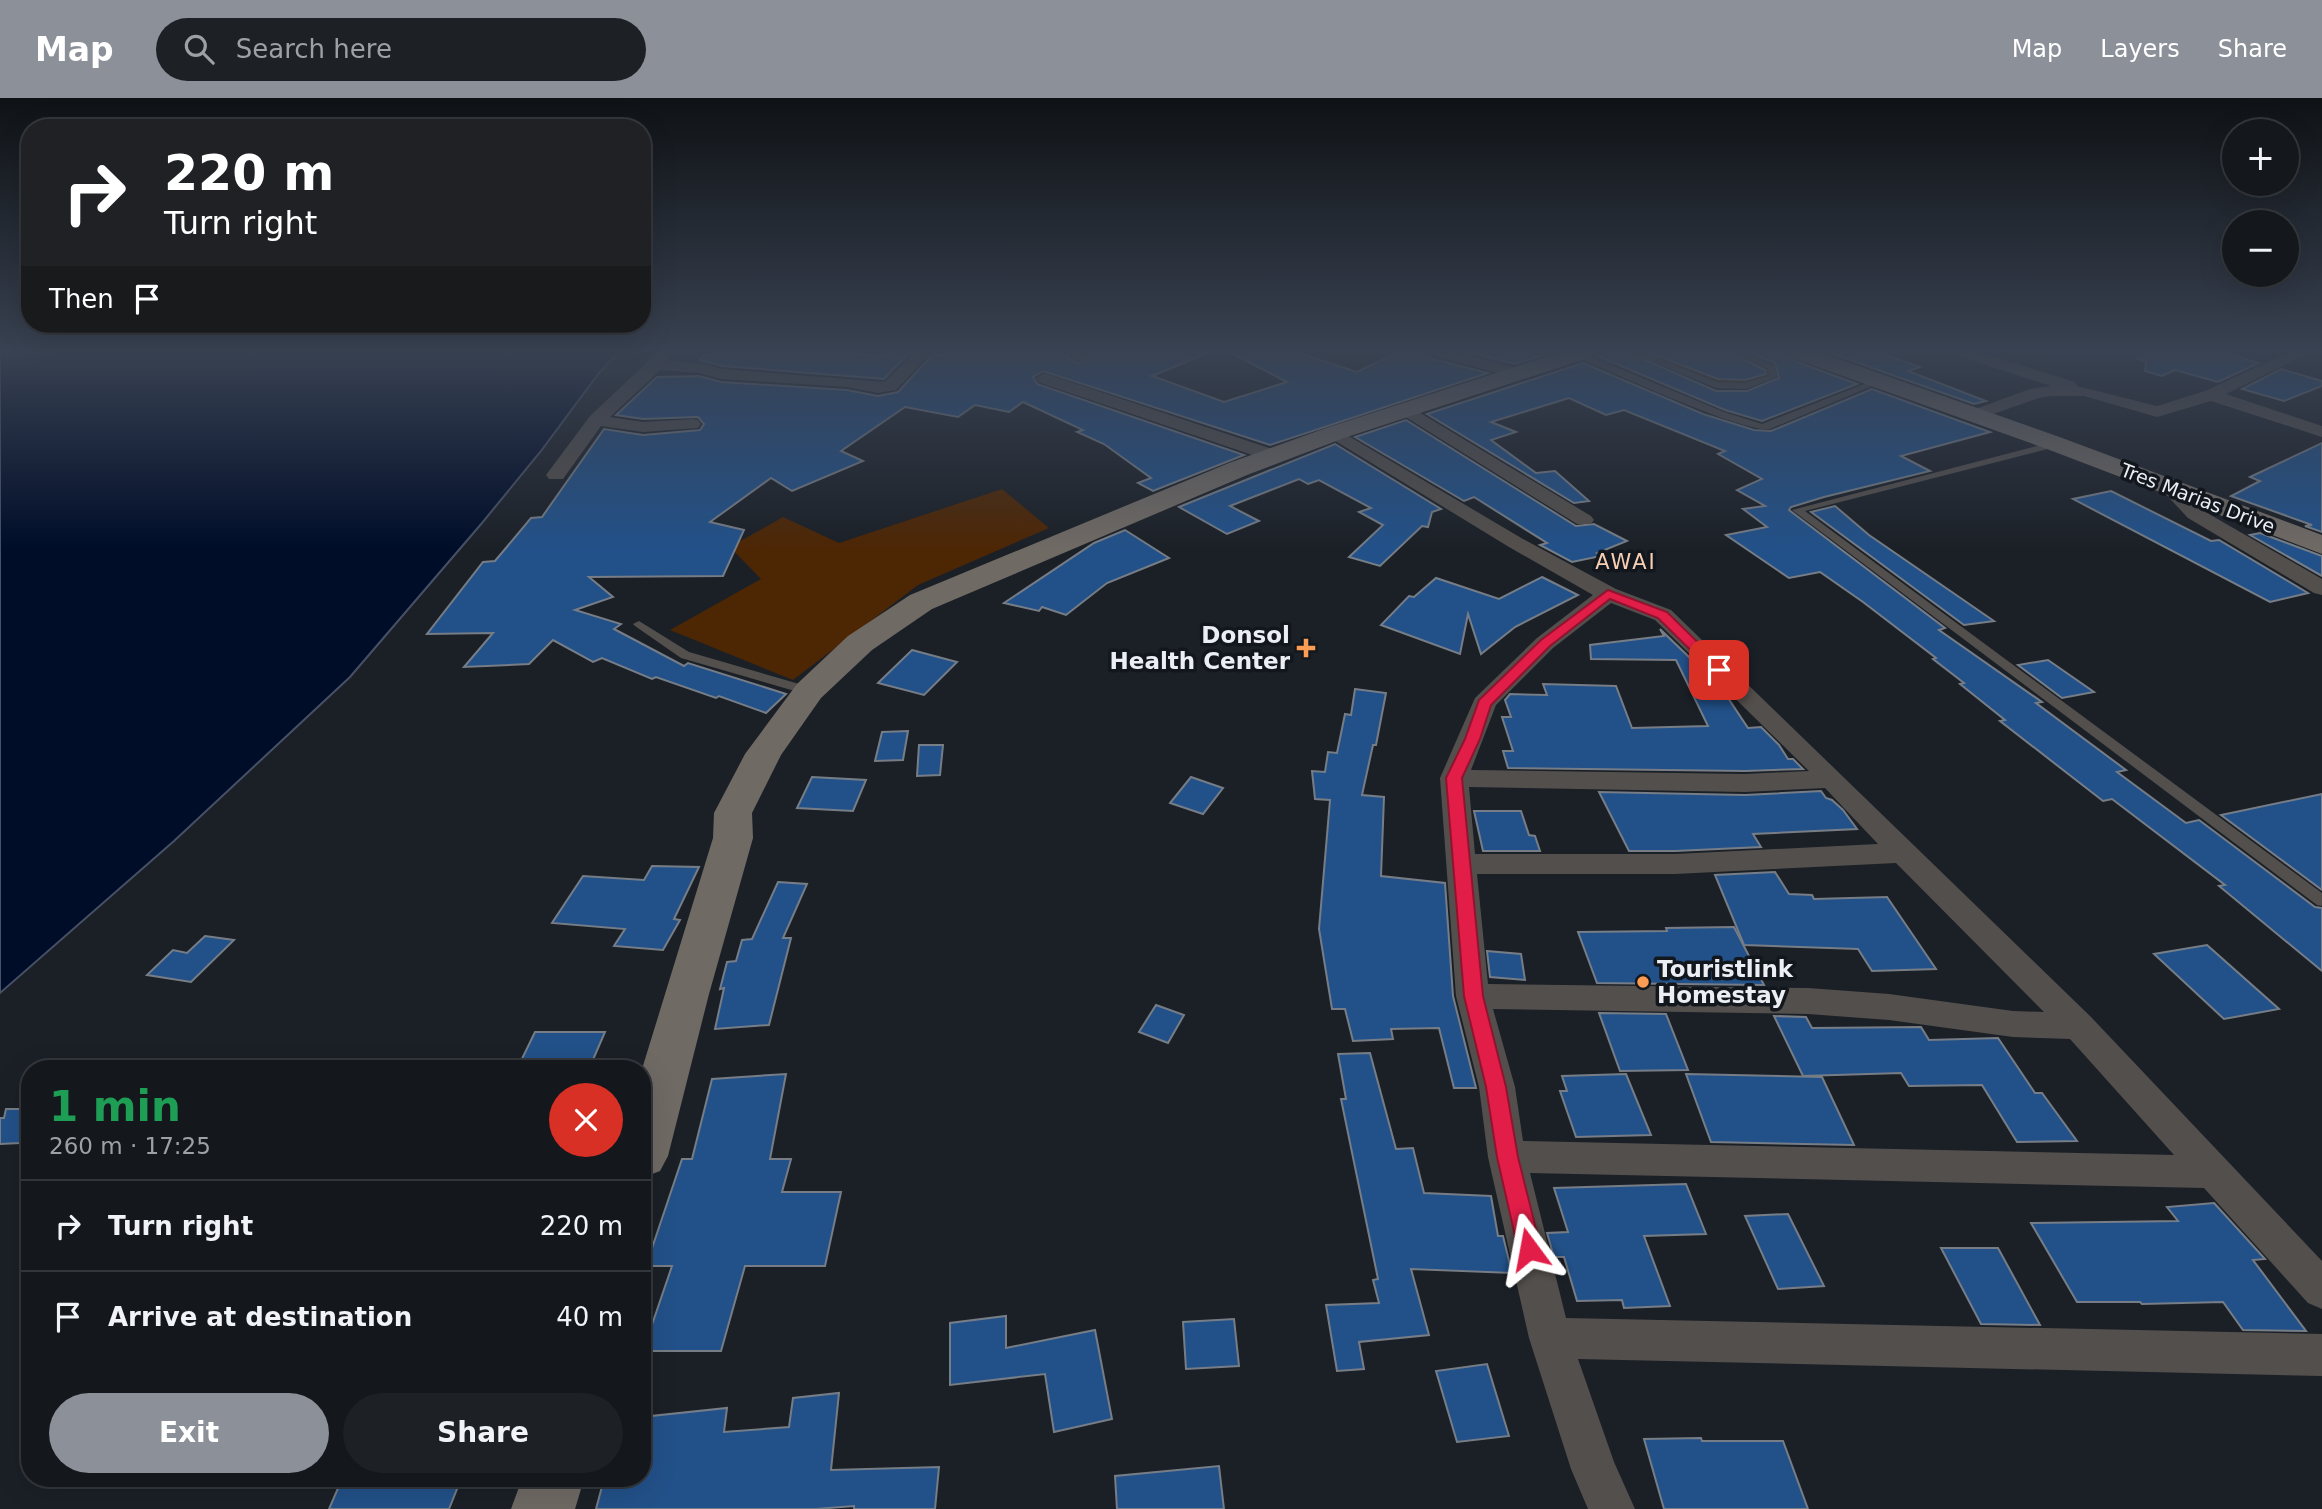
<!DOCTYPE html>
<html lang="en">
<head>
<meta charset="utf-8">
<style>
  :root { --surface:#14181d; --page:#1d2126; --text:#f1f3f6; --muted:#9da0a4; --line:#33373b; --accent:#8c9099 }
  body { margin:0; font-family:"DejaVu Sans",sans-serif; background:var(--page); color:var(--text); height:100vh; display:flex; flex-direction:column; font-size:26px; white-space:nowrap }
  * { box-sizing:border-box; margin:0 }
  p { font-size:23px; color:var(--muted) }
  .icon { flex:none; width:38px; height:38px; fill:none; stroke:currentColor; stroke-width:2; stroke-linecap:round; stroke-linejoin:round }
  .map { position:relative; flex:1; overflow:hidden }
  .sheet { position:absolute; left:21px; top:962px; width:630px; height:427px; display:flex; flex-direction:column; background:var(--surface); border-radius:28px; box-shadow:0 7px 28px #0002,0 0 0 2px var(--line) }
  .sheet>* { flex:none }
  .banner { position:absolute; left:21px; top:21px; width:630px; height:214px; border-radius:28px; box-shadow:0 7px 28px #0002,0 0 0 2px var(--line); background:#202124; color:#fff; overflow:hidden }
  .tools { position:absolute; left:2222px; top:21px; display:grid; gap:14px }
  .tools a { display:grid; place-items:center; width:77px; height:77px; border-radius:50%; background:var(--surface); box-shadow:0 7px 28px #0002,0 0 0 2px var(--line); font-size:35px }
  .pin { position:absolute; display:grid; place-items:center; width:60px; height:60px; color:#fff; margin:-30px; border-radius:14px; box-shadow:0 4px 10px #0006 }
  .me { position:absolute; width:77px; margin:-38px; rotate:347deg; stroke-linejoin:round; filter:drop-shadow(0 0 5px #0008) }
  .turn { display:flex; align-items:center; gap:24px; height:147px; padding:0 28px; font-size:32px }
  .turn .icon { width:91px; height:91px; stroke-width:2.5 }
  .turn b { display:block; font-size:49px; line-height:60px }
  .then { display:flex; align-items:center; height:66px; padding:0 28px; background:#0003; gap:14px; font-size:26px }
  .round { display:grid; place-items:center; flex:none; width:74px; height:74px; border-radius:37px; background:var(--page) }
  .headline { display:flex; align-items:center; justify-content:space-between; height:119px; padding:0 28px }
  h1 { font-size:42px; font-weight:700; line-height:52px; color:#1e9e55 }
  .primary-button { display:flex; gap:14px; margin-top:auto; padding:14px 28px }
  .primary-button a { flex:1; height:80px; border-radius:42px; background:var(--accent); color:#fff; font-size:28px; font-weight:700; line-height:80px; text-align:center }
  .primary-button a+a { background:var(--page); color:var(--text) }
  ul { padding:0; list-style:none }
  li { display:flex; align-items:center; gap:21px; height:91px; padding:0 28px; border-top:2px solid var(--line) }
  li div { flex:1 }
  li b { display:block; font-size:26px }
  li em { font-style:normal }
  header { display:flex; align-items:center; gap:42px; box-sizing:border-box; height:98px; padding:0 35px; background:var(--accent); color:#fff }
  header strong { font-size:33px }
  nav { display:flex; gap:38px; margin-inline-start:auto; font-size:24px }
  .search { width:490px; height:63px; background:var(--page); display:flex; align-items:center; gap:18px; box-sizing:border-box; padding:0 24px; border-radius:38px; color:var(--muted); font-size:26px }
  .map>svg:first-child { display:block }
  .green { fill:#4d2604 }
  .water { fill:#000d29; stroke:#465066; stroke-width:2 }
  .building { fill:#225189; stroke:#767d86; stroke-width:2 }
  .lines { fill:none; stroke-linecap:round; stroke-linejoin:round }
  .service { fill:#534f4c; fill-rule:evenodd }
  .minor { fill:#534f4c; fill-rule:evenodd }
  .secondary { fill:#706a65; fill-rule:evenodd }
  .route { fill:#e11d48; stroke:#92132f; stroke-width:2 }
  .poi-dot { fill:#fc9d53; stroke:#12171e; stroke-width:2.5 }
  .labels { text-anchor:middle; dominant-baseline:central; stroke-width:7; stroke-linejoin:round; paint-order:stroke }
  .far-street-label { font-size:19px; fill:#ebeef3; stroke:#12171e }
  .far-quarter-label { font-size:21px; letter-spacing:2px; fill:#f8cfb2; stroke:#12171e }
  .poi-label { font-size:23px; font-weight:bold; fill:#ebeef3; stroke:#12171e; text-anchor:end }
</style>
</head>
<body>
<header>
<strong>Map</strong>
<div class="search"><svg class="icon" aria-label="search" viewBox="0 0 24 24"><circle cx="10" cy="10" r="6"/><path d="M15 15l6 6"/></svg>Search here</div>
<nav><a>Map</a><a>Layers</a><a>Share</a></nav>
</header>
<div class="map">
<svg width="2322" height="1411" viewBox="0 0 2322 1411">
  <rect width="100%" height="100%" fill="#1b2027"/>
  <g class="green">
    <path d="M1628 254H1733L1772 269 1774 280 1747 289 1717 287Z"/>
    <path d="M1002 391 1049 430 918 487 793 582 670 532 761 481 730 449 783 419 839 445Z"/>
  </g>
  <path class="water" d="M0 254H619L599 275 541 353 482 425 350 579 174 743 0 895Z"/>
  <g class="building">
    <path d="M715 254H837L880 258 893 254H910L884 281 722 268 699 262 704 257H712Z"/>
    <path d="M947 254H1072L1068 259 1078 266 1096 254H1210L1152 278 1224 304 1287 284 1229 254H1296L1357 274 1398 254H1425L1429 260 1488 275 1270 347 1043 273 1033 279 1037 286 1244 357 1153 393 1138 385 1151 380 1104 346 1077 334 1083 332 1023 304 1009 314 975 307 958 319 905 309 841 353 863 363 792 393 771 380 710 424 744 432 723 478 589 479 613 499 575 512 621 526 614 531 684 568 688 565 786 596 766 615 719 598 716 600 656 579 652 581 602 560 593 564 553 542 529 566 464 569 493 535 427 536 483 464 495 463 531 420 542 419 604 331 643 337 700 332 704 326 698 319 643 321 616 317 657 279 699 278 721 284 847 292 878 298 898 294 933 256 944 257Z"/>
    <path d="M1466 254H1553L1515 266Z"/>
    <path d="M1597 254H1627L1716 293H1747L1779 280 1775 265 1748 254H1784L1789 261 1857 286 1762 323 1725 312 1595 257Z"/>
    <path d="M1647 254H1728L1765 272 1766 276 1745 282 1718 281Z"/>
    <path d="M1827 254H1877L1920 269 1908 273 1986 303 1974 306Z"/>
    <path d="M2138 254H2221L2259 265 2218 284 2175 272 2162 278 2145 273 2146 263 2137 261Z"/>
    <path d="M1583 265 1703 316 1754 332 1771 333 1872 291 1990 334 1901 358 1930 373 1824 399 1791 409 1789 412 1945 530 1939 532 2042 604 2036 605 2126 672 2117 674 2186 725 2199 722 2315 809 2322 810V873L2219 788 2225 787 2112 701 2103 703 2000 623 2005 622 1960 586 1964 585 1933 561 1936 560 1863 504 1820 474 1789 480 1726 437 1767 429 1743 411 1765 408 1737 392 1762 381 1718 356 1725 353 1624 312 1606 317 1569 300 1491 324 1516 334 1491 342 1536 375 1555 373 1589 403 1574 405 1427 316Z"/>
    <path d="M2281 271 2322 283V288L2284 303 2242 291Z"/>
    <path d="M1406 322 1576 428 1594 426 1627 443 1597 455 1601 458 1572 464 1540 447 1547 445 1474 399 1464 403 1355 339Z"/>
    <path d="M2322 345V434L2305 428 2312 427 2231 398 2260 383 2250 379Z"/>
    <path d="M1335 346 1441 411 1432 414 1428 429 1422 428 1380 468 1349 459 1383 427 1359 414 1371 410 1319 382 1308 386 1299 381 1230 408 1259 423 1227 436 1179 409Z"/>
    <path d="M2111 393 2211 443 2219 442 2308 495 2270 504 2073 401Z"/>
    <path d="M1835 408 1869 437 1994 523 1964 527 1811 414Z"/>
    <path d="M1125 432 1169 460 1107 485 1066 517 1042 509 1039 513 1004 505 1094 445Z"/>
    <path d="M2260 435 2322 458V478L2250 437Z"/>
    <path d="M1542 479 1578 497 1515 529 1481 556 1468 516 1460 556 1381 527 1409 498 1414 499 1436 480 1499 501Z"/>
    <path d="M1660 531 1722 591 1748 630 1761 629 1779 647 1788 661H1793L1803 671 1745 673 1508 670 1503 653H1513L1502 619H1511L1505 602 1510 596 1547 597 1543 586 1616 588 1632 630 1708 628 1676 562 1591 561 1590 547 1664 538Z"/>
    <path d="M912 552 957 564 924 597 878 585Z"/>
    <path d="M2048 562 2094 594 2062 600 2018 567Z"/>
    <path d="M1355 591 1386 595 1376 647H1373L1362 697 1384 699 1381 778 1445 785 1453 898 1476 990H1454L1439 930 1391 931 1393 941 1353 943 1345 911H1332L1319 831 1330 702 1315 701 1312 673 1325 674 1328 654 1337 655 1345 616 1351 617Z"/>
    <path d="M908 633 903 662 875 663 882 634Z"/>
    <path d="M919 647H943L940 677 917 678Z"/>
    <path d="M812 679 866 682 853 713 797 710Z"/>
    <path d="M1191 679 1223 690 1203 716 1170 705Z"/>
    <path d="M1821 693 1826 700 1832 702 1843 712 1857 731 1753 736 1761 749 1675 753H1629L1599 694 1745 697Z"/>
    <path d="M2322 696V792L2221 717Z"/>
    <path d="M1474 713H1521L1529 737 1535 738 1540 753H1483Z"/>
    <path d="M652 768 699 769 674 821 680 822 663 852 614 848 625 831 552 825 583 778 644 782Z"/>
    <path d="M1775 774 1789 796 1812 797 1814 801 1887 799 1936 871 1872 873 1858 851 1744 847 1715 777Z"/>
    <path d="M778 784 807 786 783 840H791L769 927 715 931 724 890 720 891 727 864 736 863 742 842 752 841Z"/>
    <path d="M1734 829 1764 887 1597 885 1578 834 1667 833 1666 830Z"/>
    <path d="M205 838 234 842 191 884 147 877 173 852 187 855Z"/>
    <path d="M2207 847 2279 911 2224 921 2154 856Z"/>
    <path d="M1487 853 1521 856 1525 882 1490 879Z"/>
    <path d="M1156 907 1184 917 1168 945 1139 934Z"/>
    <path d="M1599 915 1666 916 1688 972 1620 973Z"/>
    <path d="M1774 918 1806 919 1812 930 1921 929 1929 942 1998 940 2035 995H2042L2077 1043 2017 1044 1982 987 1909 988 1901 975 1803 978Z"/>
    <path d="M535 934H605L589 971H517Z"/>
    <path d="M1370 955 1396 1051 1413 1050 1424 1095 1491 1098 1498 1138H1503L1512 1175 1411 1171 1429 1237 1359 1244 1364 1271 1337 1273 1326 1207 1379 1205 1373 1182 1378 1181 1341 1001H1346L1338 956Z"/>
    <path d="M786 976 770 1061H791L782 1094H841L825 1168H745L721 1253H643L672 1168H646L682 1061H692L712 981Z"/>
    <path d="M1626 976 1651 1037 1576 1039 1560 993H1567L1562 978Z"/>
    <path d="M1686 976 1822 979 1854 1047 1711 1044Z"/>
    <path d="M6 1011H30V1032L20 1045 0 1046V1020H4Z"/>
    <path d="M1686 1086 1706 1136 1644 1138 1670 1208 1624 1210 1622 1202 1577 1203 1564 1159H1554L1547 1135 1568 1134 1554 1090Z"/>
    <path d="M2214 1105 2265 1161 2253 1162 2306 1233 2243 1232 2223 1204 2142 1206 2140 1204H2077L2031 1125 2178 1123 2167 1109Z"/>
    <path d="M1788 1116 1824 1188 1778 1191 1745 1118Z"/>
    <path d="M1941 1150H1998L2040 1227 1981 1226Z"/>
    <path d="M1006 1218V1250L1095 1232 1112 1321 1054 1334 1045 1276 950 1287V1225Z"/>
    <path d="M1234 1221 1239 1268 1186 1271 1183 1224Z"/>
    <path d="M1487 1266 1509 1338 1457 1344 1436 1273Z"/>
    <path d="M839 1295 831 1372 939 1369 935 1411H854V1408L816 1411H596L604 1381H642V1319L727 1310 724 1334 789 1329 793 1300Z"/>
    <path d="M1701 1340 1702 1343H1783L1808 1411H1664L1644 1341Z"/>
    <path d="M1219 1368 1224 1411H1117L1115 1378Z"/>
    <path d="M342 1381H461L449 1411H329Z"/>
  </g>
  <g class="lines">
    <g class="service">
      <path d="M1574 254H1580L1724 314 1762 326 1877 281 1884 283 1770 331C1741 335 1609 272 1574 258Z"/>
      <path d="M1629 254H1640L1717 284 1745 285 1769 278 1767 270 1730 254H1741L1774 267 1777 279 1746 291 1716 290Z"/>
      <path d="M2056 343 2061 346 2059 348 1805 413 2322 795V808L2317 807 1792 412Z"/>
      <path d="M639 523 689 554 813 590 815 593 809 597 805 596 681 560 635 528 633 526Z"/>
    </g>
    <g class="minor">
      <path d="M658 254H674L668 263 700 265 722 271 885 284 914 254H931L896 292 878 295 847 289 721 281 699 275 660 272 610 319 643 324 692 321 698 322 701 326 698 330 643 334 601 328 563 381H549L546 377 590 318Z"/>
      <path d="M1075 254H1094L1079 264 1071 259Z"/>
      <path d="M1428 254H1455L1523 271 1525 275 1517 280 1430 257Z"/>
      <path d="M1953 254H1978L2075 284 2077 288 2157 308 2205 293 2289 254H2310L2226 296 2322 328V339L2211 303 2157 319 2084 298H2051L2039 300 1973 323 1964 318 1967 314 2030 291 2051 288 1955 257Z"/>
      <path d="M1044 275 1281 354 1283 358 1281 362H1267L1038 284 1036 280Z"/>
      <path d="M1407 307 1591 418 1594 422 1591 426H1577L1401 316 1398 312Z"/>
      <path d="M1335 330 1523 441 1616 491 1671 512 2091 919 2322 1163V1211L2308 1205 2204 1090 1530 1075 1566 1220 2322 1236V1278L1578 1261 1614 1364 1635 1411H1588L1571 1371 1529 1240 1488 1059 1479 989 1456 898 1440 680 1475 600 1537 540 1593 497 1509 449 1329 339 1326 335ZM1611 505 1655 522 1809 673 1745 676 1471 672 1496 607 1553 550ZM1469 689 1745 694 1825 690 1878 746 1675 756H1475ZM1896 765 2044 914 2013 913 1889 896 1808 890 1488 886 1477 776H1675ZM1493 911 1808 916 1889 922 2013 939 2070 941 2174 1057 1523 1043 1515 989Z"/>
      <path d="M2169 383 2176 385 2202 412 2322 481V497L2314 495 2188 420 2159 389Z"/>
    </g>
    <g class="secondary">
      <path d="M1561 254H1594L1591 259 1344 340 1247 377 932 511 872 552 821 600 781 657 752 715 753 740 709 896 668 1058 660 1073 642 1080V971L713 740 714 715 745 656 797 586 848 538 910 497 1229 365 1326 330Z"/>
      <path d="M1787 254H1819L2065 341 2322 437V456L2047 351 1790 259Z"/>
      <path d="M522 1381H584L575 1411H511Z"/>
    </g>
  </g>
  <linearGradient id="sky" x2="0" y2="1"><stop stop-color="#0f1215"/><stop offset="0.56" stop-color="#394252"/><stop offset="1" stop-color="#394252" stop-opacity="0"/></linearGradient>
  <rect width="2322" height="452" fill="url(#sky)"/>
  <path class="route" d="M1608 492 1667 514 1726 572 1719 576 1714 575 1658 520 1610 501 1550 548 1491 607 1480 641 1462 680 1483 898 1506 989 1518 1059 1541 1151 1537 1158 1529 1161 1521 1158 1518 1151 1497 1059 1486 989 1464 898 1446 680 1465 641 1479 602 1541 542Z"/>
  <g class="poi-dot">
    <path d="M1302.5 539.5h7v7h7v7h-7v7h-7v-7h-7v-7h7z"/>
    <circle cx="1643" cy="884" r="7"/>
  </g>
  <g class="labels">
    <g class="far-street-label">
      <text transform="translate(2198 400) rotate(21)">Tres Marias Drive</text>
    </g>
    <g class="far-quarter-label">
      <text x="1626" y="464">AWAI</text>
    </g>
    <g class="poi-label">
      <text x="1290" y="537">Donsol<tspan x="1290" dy="26">Health Center</tspan></text>
      <text x="1657" y="871" text-anchor="start">Touristlink<tspan x="1657" dy="26">Homestay</tspan></text>
    </g>
  </g>
</svg>
<div class="tools">
<a>+</a>
<a>−</a>
</div>
<div class="pin" style="left:1719px;top:572px;background:#d93025"><svg class="icon" aria-label="arrive" viewBox="0 0 24 24"><path d="M6 21V4h12l-3 4 3 4H6"/></svg></div>
<svg class="me" style="left:1529px;top:1151px" viewBox="-20 -20 40 40"><path d="M0-17L14 15 0 8-14 15z" fill="#e11d48" stroke="#fff" stroke-width="4"/></svg>
<div class="banner">
<div class="turn"><svg class="icon" aria-label="right" viewBox="0 0 24 24"><path d="M7 20v-9h11M14 6l5 5-5 5"/></svg><div><b>220 m</b>Turn right</div></div>
<div class="then">Then<svg class="icon" aria-label="arrive" viewBox="0 0 24 24"><path d="M6 21V4h12l-3 4 3 4H6"/></svg></div>
</div>
<section class="sheet">
<div class="headline"><div><h1>1 min</h1><p>260 m · 17:25</p></div><a class="round" style="background:#d93025;color:#fff"><svg class="icon" aria-label="close" viewBox="0 0 24 24"><path d="M6 6l12 12M18 6L6 18"/></svg></a></div>
<ul>
<li><svg class="icon" aria-label="right" viewBox="0 0 24 24"><path d="M7 20v-9h11M14 6l5 5-5 5"/></svg><div><b>Turn right</b></div><em>220 m</em></li>
<li><svg class="icon" aria-label="arrive" viewBox="0 0 24 24"><path d="M6 21V4h12l-3 4 3 4H6"/></svg><div><b>Arrive at destination</b></div><em>40 m</em></li>
</ul>
<div class="primary-button"><a>Exit</a><a>Share</a></div>
</section>
</div>
</body>
</html>
